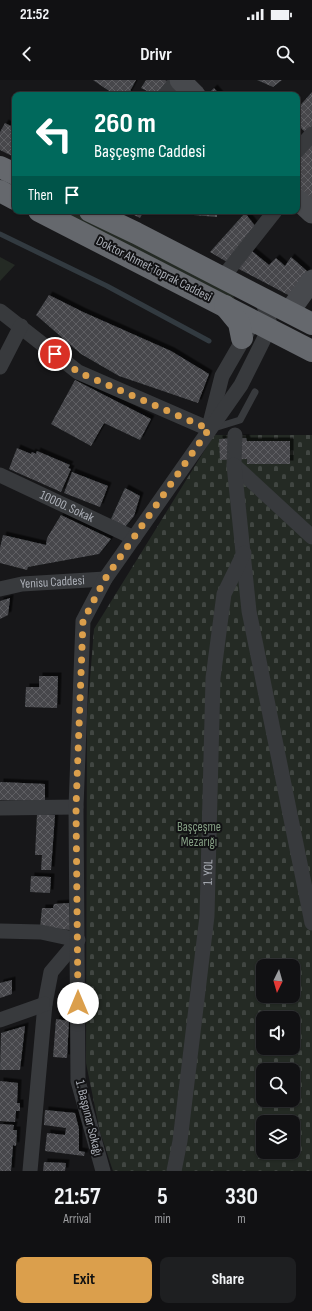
<!DOCTYPE html>
<html lang="en">
<head>
<meta charset="utf-8">
<style>
  :root { --surface:#111113; --page:#1e1f21; --text:#f1f3f6; --muted:#9c9da0; --line:#303133; --accent:#db9f4c }
  body { margin:0; font-family:"Sofia Sans Condensed",sans-serif; background:var(--page); color:var(--text); height:100vh; display:flex; flex-direction:column; font-size:15px; white-space:nowrap }
  * { box-sizing:border-box; margin:0 }
  p { font-size:13px; color:var(--muted) }
  .icon { flex:none; width:22px; height:22px; fill:none; stroke:currentColor; stroke-width:2; stroke-linecap:round; stroke-linejoin:round }
  .map { position:relative; height:1091px; overflow:hidden }
  .sheet { display:flex; flex-direction:column; background:var(--surface); flex:1 }
  .sheet>* { flex:none }
  .hud { position:absolute; left:12px; top:12px; width:288px; height:122px; border-radius:8px; box-shadow:0 1px 3px #0004,0 0 0 1px var(--line); background:#00695c; color:#fff; overflow:hidden }
  .needle { width:26px; rotate:185deg }
  .tools { position:absolute; left:256px; top:879px; display:grid; gap:8px }
  .tools a { display:grid; place-items:center; width:44px; height:44px; border-radius:8px; background:var(--surface); box-shadow:0 1px 3px #0004,0 0 0 1px var(--line); font-size:20px }
  .pin { position:absolute; display:grid; place-items:center; width:34px; height:34px; color:#fff; margin:-17px; border:2px solid #fff; border-radius:50%; box-shadow:0 1px 4px #0007 }
  .me { position:absolute; width:44px; margin:-22px; rotate:0deg; stroke-linejoin:round; filter:drop-shadow(0 0 3px #0008) }
  .turn { display:flex; align-items:center; gap:14px; height:84px; padding:0 16px; font-size:18px }
  .turn .icon { width:52px; height:52px; stroke-width:2.5 }
  .turn b { display:block; font-size:28px; line-height:34px }
  .then { display:flex; align-items:center; height:38px; padding:0 16px; background:#0003; gap:8px; font-size:15px }
  .eta { display:flex; justify-content:space-evenly; align-items:center; height:68px; text-align:center }
  .eta b { font-size:24px; font-weight:700; line-height:28px }
  .action { display:flex; gap:8px; margin-top:auto; padding:8px 16px }
  .action a { flex:1; height:46px; border-radius:8px; background:var(--accent); color:#111; font-size:16px; font-weight:700; line-height:46px; text-align:center }
  .action a+a { background:var(--page); color:var(--text) }
  .status { display:flex; justify-content:space-between; align-items:center; height:28px; padding:0 20px; background:var(--surface); direction:ltr }
  .status svg { height:11px; fill:currentColor }
  header { display:flex; justify-content:space-between; align-items:center; height:52px; padding:0 16px; background:var(--surface); font-size:18px; font-weight:700 }
  .map>svg:first-child { display:block }
  .green { fill:#242a24 }
  .cemetery { fill:url(#cemetery-stones); fill-rule:evenodd }
  .lines { fill:none; stroke-linecap:round; stroke-linejoin:round }
  .stream { stroke:#323a40; stroke-width:5 }
  .building { fill:url(#building-cross-hatch); filter:url(#shadow) }
  .lane { stroke:#383a3d; stroke-width:7 }
  .street { stroke:#383a3d; stroke-width:15 }
  .secondary { stroke:#47494d; stroke-width:21 }
  .highway { stroke:#65686d; stroke-width:22 }
  .route { stroke:#db9f4c; stroke-width:7; stroke-dasharray:0 12.6 }
  .labels { text-anchor:middle; dominant-baseline:central; stroke-width:4; stroke-linejoin:round; paint-order:stroke }
  .street-label { font-size:13px; fill:#abafb7; stroke:#121214 }
  .park-label { font-size:13px; fill:#859f84; stroke:#121214 }
</style>
</head>
<body>
<div class="status"><b>21:52</b><svg viewBox="0 0 49 12"><path d="M0 12V9h3v3zM5 12V6h3v6zM10 12V3h3v9zM15 12V0h3v12zM26 1h20v11H26zM47 4h2v5h-2z"/></svg></div>
<header><svg class="icon" aria-label="back" viewBox="0 0 24 24"><path d="M15 5l-7 7 7 7"/></svg>Drivr<svg class="icon" aria-label="search" viewBox="0 0 24 24"><circle cx="10" cy="10" r="6"/><path d="M15 15l6 6"/></svg></header>
<div class="map">
<svg width="312" height="1091" viewBox="0 0 312 1091">
  <defs>
    <pattern id="cemetery-stones" width="16" height="16" patternUnits="userSpaceOnUse"><rect width="16" height="16" fill="#242a24"/><path d="M2 7V4a2 2 0 0 1 4 0v3zM10 15v-3a2 2 0 0 1 4 0v3z" fill="#414642"/></pattern>
    <pattern id="building-cross-hatch" width="8" height="8" patternUnits="userSpaceOnUse"><rect width="8" height="8" fill="#46474b"/><path d="M0 0l8 8M0 8l8-8" fill="none" stroke="#5e5f63"/></pattern>
    <filter id="shadow"><feDropShadow dx="3.5" dy="-3.5" stdDeviation="0" flood-color="#0009"/></filter>
  </defs>
  <rect width="100%" height="100%" fill="#171719"/>
  <g class="green">
    <path d="M59 131H71L88 139 232 213 235 220Z"/>
    <path d="M0 177 15 185 0 201Z"/>
  </g>
  <path class="cemetery" d="M214 355H312V1091H113L100 1052 86 983 87 636 94 549ZM263 886H293V916H263ZM263 938H293V968H263ZM263 990H293V1020H263ZM263 1042H293V1072H263Z"/>
  <g class="lines">
    <path class="stream" d="M0 154 107 206 209 261"/>
  </g>
  <g class="building">
    <path d="M93 0H136L128 15H115Z"/>
    <path d="M146 0H165L167 1 161 15H155L141 8Z"/>
    <path d="M257 0H282L273 7Z"/>
    <path d="M214 8 220 15H207Z"/>
    <path d="M312 12V47L306 53 300 47 297 50V29Z"/>
    <path d="M5 43 15 48V76L14 73 12 76 0 70V52Z"/>
    <path d="M312 60V124L297 110V79Z"/>
    <path d="M126 131H144L140 138Z"/>
    <path d="M193 131H217V137L193 135Z"/>
    <path d="M245 133 256 147 227 182 210 172Z"/>
    <path d="M252 171 269 185 276 178 285 186 291 177 307 191 292 217 237 188Z"/>
    <path d="M49 215 83 232 171 271 209 294 198 323 119 296 81 274 36 235Z"/>
    <path d="M75 300 151 339 140 360 104 343 91 366 51 344Z"/>
    <path d="M246 358 247 361H290V384H247V379L220 380 219 359Z"/>
    <path d="M17 368 31 374 32 372 36 374 37 371 70 385 68 388 71 389 61 412 9 389Z"/>
    <path d="M72 392 108 406 100 427 64 413Z"/>
    <path d="M125 408 140 416 134 436 125 447 111 439Z"/>
    <path d="M61 435 111 459 99 474 28 487 27 490 0 483V468L3 455 46 465 47 458Z"/>
    <path d="M10 518 8 535 0 539V521Z"/>
    <path d="M39 596H58L57 628 25 627 26 607H39Z"/>
    <path d="M0 702 45 704V721L0 720Z"/>
    <path d="M37 734 55 735 51 790H41L42 775H35Z"/>
    <path d="M31 796 51 797 50 813 30 812Z"/>
    <path d="M69 823 70 850 40 847 42 828H53L54 824Z"/>
    <path d="M12 900V914L0 918V903Z"/>
    <path d="M56 939 69 941 67 978 53 977Z"/>
    <path d="M25 946 20 990H0L1 953Z"/>
    <path d="M0 1001 18 1003 17 1023H20V1031H16L15 1042 0 1041Z"/>
    <path d="M45 1030 75 1033 79 1049V1071L85 1072 84 1076 45 1071 47 1053 65 1055 66 1048 44 1045Z"/>
    <path d="M0 1044 14 1045 13 1050H17L16 1066 13 1065 11 1091H0Z"/>
    <path d="M44 1082 66 1083 65 1091H43Z"/>
  </g>
  <g class="lines">
    <path class="lane" d="M214 348 240 340 255 312"/>
    <g class="street">
      <path d="M165 15 177 0"/>
      <path d="M297 71 312 54"/>
      <path d="M223 197 275 131"/>
      <path d="M0 231 78 292 209 349"/>
      <path d="M0 287 21 246"/>
      <path d="M210 343 222 296 248 251"/>
      <path d="M235 355 234 385 312 457"/>
      <path d="M234 385 249 531 312 843"/>
      <path id="s1" d="M0 395 134 458"/>
      <path id="s2" d="M0 509 22 504 105 499"/>
      <path d="M0 728 76 727"/>
      <path d="M0 851 41 852 78 860 51 892 45 924 30 1091"/>
      <path d="M0 940 45 924"/>
      <path d="M103 1091 78 1001 76 727 83 541 105 499 241 305 269 249V240L261 217"/>
      <path id="s3" d="M174 1091 180 1061 207 836 213 598 224 514 244 473"/>
    </g>
    <g class="secondary">
      <path d="M180 0 195 15"/>
      <path d="M297 119 312 133"/>
      <path d="M289 232 312 200"/>
    </g>
    <g class="highway">
      <path d="M0 87 15 94"/>
      <path d="M0 111 15 119"/>
      <path d="M39 131 312 271"/>
      <path d="M90 131 136 153 312 244"/>
      <path d="M225 226 239 243 242 258"/>
    </g>
  </g>
  <g class="lines">
    <path class="route" d="M55 274 78 292 209 349 105 499 83 541 76 727 78 923"/>
  </g>
  <g class="labels">
    <g class="street-label">
      <text transform="translate(154 189) rotate(27)">Doktor Ahmet Toprak Caddesi</text>
      <text stroke="none"><textPath href="#s1" startOffset="74">10000. Sokak</textPath></text>
      <text stroke="none"><textPath href="#s2" startOffset="53">Yenisu Caddesi</textPath></text>
      <text stroke="none"><textPath href="#s3" startOffset="301">1. YOL</textPath></text>
      <text transform="translate(89 1038) rotate(76)">1. Başpınar Sokağı</text>
    </g>
    <g class="park-label">
      <text x="199" y="747">Başçeşme<tspan x="199" dy="15">Mezarığı</tspan></text>
    </g>
  </g>
</svg>
<div class="tools">
<a><svg class="needle" viewBox="-14 -14 28 28"><path d="M0-13l5 13h-10z" fill="#e53935"/><path d="M0 13l5-13h-10z" fill="#9c9da0"/></svg></a>
<a><svg class="icon" aria-label="sound" viewBox="0 0 24 24"><path d="M4 9h4l5-4v14l-5-4H4zM17 9q2 3 0 6"/></svg></a>
<a><svg class="icon" aria-label="search" viewBox="0 0 24 24"><circle cx="10" cy="10" r="6"/><path d="M15 15l6 6"/></svg></a>
<a><svg class="icon" aria-label="layers" viewBox="0 0 24 24"><path d="M12 4l9 5-9 5-9-5zM3 14l9 5 9-5"/></svg></a>
</div>
<div class="pin" style="left:55px;top:274px;background:#d93025"><svg class="icon" aria-label="arrive" viewBox="0 0 24 24"><path d="M6 21V4h12l-3 4 3 4H6"/></svg></div>
<svg class="me" style="left:78px;top:923px" viewBox="-20 -20 40 40"><circle r="19" fill="#fff"/><path d="M0-13L10 11 0 6-10 11z" fill="#db9f4c"/></svg>
<div class="hud">
<div class="turn"><svg class="icon" aria-label="left" viewBox="0 0 24 24"><path d="M17 20v-9H6M10 6l-5 5 5 5"/></svg><div><b>260 m</b>Başçeşme Caddesi</div></div>
<div class="then">Then<svg class="icon" aria-label="arrive" viewBox="0 0 24 24"><path d="M6 21V4h12l-3 4 3 4H6"/></svg></div>
</div>
</div>
<section class="sheet">
<div class="eta">
<div><b>21:57</b><p>Arrival</p></div>
<div><b>5</b><p>min</p></div>
<div><b>330</b><p>m</p></div>
</div>
<div class="action"><a>Exit</a><a>Share</a></div>
</section>
</body>
</html>
